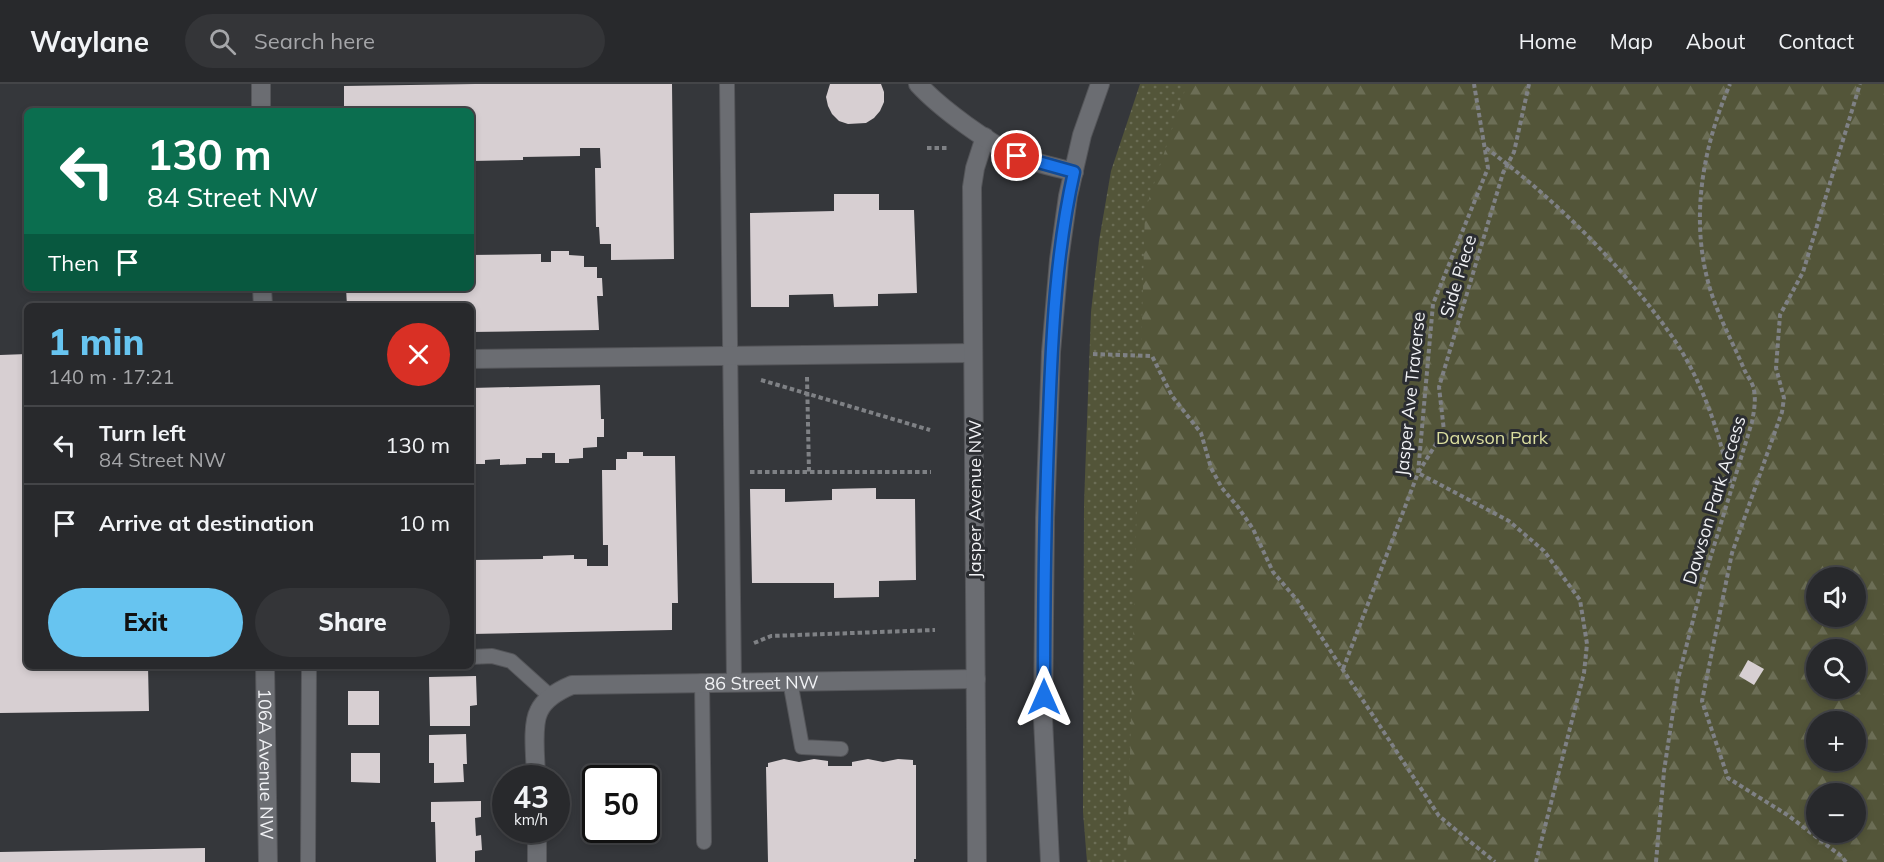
<!DOCTYPE html>
<html lang="en">
<head>
<meta charset="utf-8">
<style>
  :root { --surface:#28292c; --page:#343538; --text:#f1f3f6; --muted:#a5a6a9; --line:#444548; --accent:#67c4f0 }
  body { margin:0; font-family:Mulish,sans-serif; background:var(--page); color:var(--text); height:100vh; display:flex; flex-direction:column; font-size:22px; white-space:nowrap }
  * { box-sizing:border-box; margin:0 }
  p { font-size:20px; color:var(--muted) }
  .icon { flex:none; width:33px; height:33px; fill:none; stroke:currentColor; stroke-width:2; stroke-linecap:round; stroke-linejoin:round }
  .map { position:relative; flex:1; overflow:hidden }
  .side { position:absolute; left:24px; top:219px; width:450px; height:366px; display:flex; flex-direction:column; background:var(--surface); border-radius:9px; box-shadow:0 3px 9px #0003,0 0 0 2px var(--line) }
  .side>* { flex:none }
  .hud { position:absolute; left:24px; top:24px; width:450px; height:183px; border-radius:9px; box-shadow:0 3px 9px #0003,0 0 0 2px var(--line); background:#0b6e4f; color:#fff; overflow:hidden }
  .fabs { position:absolute; left:1806px; top:483px; display:grid; gap:12px }
  .fabs a { display:grid; place-items:center; width:60px; height:60px; border-radius:50%; background:var(--surface); box-shadow:0 3px 9px #0003,0 0 0 2px var(--line); font-size:30px }
  .speed { position:absolute; left:492px; top:681px; display:flex; gap:12px; font-size:30px; font-weight:700; text-align:center }
  .speed>* { display:grid; place-content:center; width:78px; height:78px; border-radius:50%; background:var(--surface); box-shadow:0 3px 9px #0003,0 0 0 2px var(--line); line-height:1 }
  .speed small { font-size:15px; font-weight:400 }
  .speed .limit { border:3px solid #111; border-radius:9px; background:#fff; color:#111 }
  .pin { position:absolute; display:grid; place-items:center; width:51px; height:51px; color:#fff; margin:-26px; border:3px solid #fff; border-radius:50%; box-shadow:0 2px 6px #0007 }
  .me { position:absolute; width:66px; margin:-33px; rotate:0deg; stroke-linejoin:round; filter:drop-shadow(0 0 4px #0008) }
  .turn { display:flex; align-items:center; gap:21px; height:126px; padding:0 24px; font-size:27px }
  .turn .icon { width:78px; height:78px; stroke-width:2.5 }
  .turn b { display:block; font-size:42px; line-height:51px }
  .then { display:flex; align-items:center; height:57px; padding:0 24px; background:#0003; gap:12px; font-size:22px }
  .round { display:grid; place-items:center; flex:none; width:63px; height:63px; border-radius:32px; background:var(--page) }
  .headline { display:flex; align-items:center; justify-content:space-between; height:102px; padding:0 24px }
  h1 { font-size:36px; font-weight:800; line-height:45px; color:var(--accent) }
  .primary-button { display:flex; gap:12px; margin-top:auto; padding:12px 24px }
  .primary-button a { flex:1; height:69px; border-radius:36px; background:var(--accent); color:#111; font-size:24px; font-weight:800; line-height:69px; text-align:center }
  .primary-button a+a { background:var(--page); color:var(--text) }
  ul { padding:0; list-style:none }
  li { display:flex; align-items:center; gap:18px; height:78px; padding:0 24px; border-top:2px solid var(--line) }
  li div { flex:1 }
  li b { display:block; font-size:22px }
  li em { font-style:normal }
  header { display:flex; align-items:center; gap:36px; box-sizing:border-box; height:84px; padding:0 30px; background:var(--surface); border-bottom:2px solid var(--line) }
  header strong { font-size:28px }
  nav { display:flex; gap:33px; margin-inline-start:auto; font-size:21px }
  .search { width:420px; height:54px; background:var(--page); display:flex; align-items:center; gap:15px; box-sizing:border-box; padding:0 21px; border-radius:33px; color:var(--muted); font-size:22px }
  .map>svg:first-child { display:block }
  .grass { fill:url(#grass-dots) }
  .forest { fill:url(#forest-firs); fill-rule:evenodd }
  .building { fill:#d7cfd2 }
  .lines { fill:none; stroke-linecap:round; stroke-linejoin:round }
  .service-casing { stroke:#545559; stroke-width:16 }
  .pedestrian-casing { stroke:#545559; stroke-width:20 }
  .minor-casing { stroke:#545559; stroke-width:20 }
  .tertiary-casing { stroke:#545559; stroke-width:20 }
  .secondary-casing { stroke:#545559; stroke-width:20 }
  .path { stroke:#7f8185; stroke-width:4; stroke-dasharray:4.5 3; stroke-linecap:butt }
  .service { stroke:#6b6d72; stroke-width:14 }
  .pedestrian { stroke:#6b6d72; stroke-width:18 }
  .minor { stroke:#6b6d72; stroke-width:18 }
  .tertiary { stroke:#6b6d72; stroke-width:18 }
  .secondary { stroke:#6b6d72; stroke-width:18 }
  .route-casing { stroke:#114b97; stroke-width:15 }
  .route { stroke:#1a73e8; stroke-width:10 }
  .labels { text-anchor:middle; dominant-baseline:central; stroke-width:6; stroke-linejoin:round; paint-order:stroke }
  .street-label { font-size:18px; fill:#f1f2f5; stroke:#2b2d31 }
  .park-label { font-size:18px; fill:#dbde9f; stroke:#2b2d31 }
</style>
</head>
<body>
<header>
<strong>Waylane</strong>
<div class="search"><svg class="icon" aria-label="search" viewBox="0 0 24 24"><circle cx="10" cy="10" r="6"/><path d="M15 15l6 6"/></svg>Search here</div>
<nav><a>Home</a><a>Map</a><a>About</a><a>Contact</a></nav>
</header>
<div class="map">
<svg width="1884" height="778" viewBox="0 0 1884 778">
  <defs>
    <pattern id="grass-dots" width="8" height="8" patternUnits="userSpaceOnUse" patternTransform="scale(1.5)"><rect width="8" height="8" fill="#535539"/><path d="M2 2h.1M6 6h.1" fill="none" stroke="#6c6e56" stroke-width="1.8" stroke-linecap="round"/></pattern>
    <pattern id="forest-firs" width="22" height="20" patternUnits="userSpaceOnUse" patternTransform="scale(1.5)"><rect width="22" height="20" fill="#535539"/><path d="M5 1l3.5 6h-7zM16 11l3.5 6h-7z" fill="#6c6e56"/></pattern>
  </defs>
  <rect width="100%" height="100%" fill="#35373b"/>
  <path class="grass" d="M1140 0H1247L1194 778H1087L1083 728 1084 420 1091 228 1099 157 1111 87Z"/>
  <path class="forest" d="M1187 0H1884V778H1127L1145 127ZM1816 494H1856V532H1816ZM1816 566H1856V604H1816ZM1816 638H1856V676H1816ZM1816 710H1856V748H1816Z"/>
  <g class="building">
    <path d="M475 0H672L674 175 611 176V160H600L599 143H596L595 84H601L600 64H580V72L523 73V76L471 77V27H344V2Z"/>
    <path d="M830 0H881L884 8V18L880 27 874 34 866 39 848 40 839 37 832 30 828 22 826 13Z"/>
    <path d="M834 110H879V126H914L917 209 878 210V222L834 223 833 210 789 211V223H751L750 129 834 127Z"/>
    <path d="M551 167H569V171L584 172V183H597V194H602L603 212H597L599 246 471 248V222H347L346 204H471V171L541 170V178H551Z"/>
    <path d="M27 270V582H148L149 627 0 629V271Z"/>
    <path d="M600 301 601 335H604V353H597V363L583 364V374L569 375V379H555V369H542V374H526V380L500 381V375L485 376V380H471V304Z"/>
    <path d="M627 368H643V372H675L678 519H672V546L471 550V476L543 475V472L574 471V475H587V482H608V461H603L602 386H616V375H627Z"/>
    <path d="M876 404V415H915L916 496 879 497V513L834 514V499H752L750 405H785V418L832 416V405Z"/>
    <path d="M1748 576 1764 585 1754 601 1739 592Z"/>
    <path d="M476 592 477 621 470 622V642H430L429 593Z"/>
    <rect x="348" y="607" width="31" height="34"/>
    <path d="M466 650 467 680H463L464 698 434 699V679H429V651Z"/>
    <path d="M351 669H380V699L351 698Z"/>
    <path d="M784 675 799 678 814 675 828 677V682H852V678L868 675 883 678 898 675 913 676V681H916V775H914V778H768L766 683H768V679Z"/>
    <path d="M481 717V733L475 734 476 752 481 751 482 766 475 767V778H436L435 738H431V718Z"/>
    <path d="M205 764V778H0V768Z"/>
  </g>
  <g class="lines">
    <defs>
      <g id="service">
        <path d="M727 0 734 597"/>
        <path d="M471 573 492 572 511 577 551 613"/>
        <path d="M702 597 704 758"/>
        <path d="M790 597 802 663 841 665"/>
        <path d="M308 778 309 582"/>
      </g>
      <path id="pedestrian" d="M471 275 973 269"/>
      <g id="minor">
        <path d="M261 0V27"/>
        <path d="M262 204 263 222"/>
        <path id="s1" d="M265 582 268 778"/>
        <path id="s2" d="M536 694C536 677 531 642 539 627 545 614 560 606 572 601L976 595"/>
        <path d="M537 746V778"/>
        <path d="M977 778 972 103 975 84 985 53"/>
      </g>
      <path id="tertiary" d="M918 0C940 24 990 61 1020 73 1037 80 1056 83 1074 88"/>
      <path id="secondary" d="M1050 778 1043 635 1045 434 1051 268 1059 176 1068 112 1082 51 1100 0"/>
    </defs>
    <use href="#service" class="service-casing"/>
    <use href="#pedestrian" class="pedestrian-casing"/>
    <use href="#minor" class="minor-casing"/>
    <use href="#tertiary" class="tertiary-casing"/>
    <use href="#secondary" class="secondary-casing"/>
    <g class="path">
      <path d="M1529 0 1514 68 1503 89 1439 303 1444 347 1418 389 1509 437 1544 467 1580 516 1587 560 1584 589 1536 778"/>
      <path d="M927 64H947"/>
      <path d="M1486 64C1556 116 1620 179 1671 251 1702 295 1720 350 1731 402"/>
      <path d="M1093 270 1152 272 1172 312 1201 349 1211 384 1222 404 1238 423 1253 445 1273 488 1297 516 1439 732 1495 778"/>
      <path d="M807 293 809 388"/>
      <path d="M761 296 930 346"/>
      <path d="M750 388H931"/>
      <path d="M754 559 771 552 935 546"/>
      <path d="M1343 585 1418 389 1433 220 1488 84 1474 0"/>
      <path d="M1656 778 1664 687 1678 595 1702 501 1752 338C1754 327 1756 317 1754 306 1753 299 1747 292 1744 285 1736 266 1726 247 1718 227 1687 153 1699 72 1730 0"/>
      <path d="M1846 778 1841 772 1789 732 1728 694 1702 617 1732 469 1782 328 1784 314 1776 284 1780 231 1803 188 1860 0"/>
    </g>
    <use href="#service" class="service"/>
    <use href="#pedestrian" class="pedestrian"/>
    <use href="#minor" class="minor"/>
    <use href="#tertiary" class="tertiary"/>
    <use href="#secondary" class="secondary"/>
  </g>
  <g class="lines">
    <defs>
      <path id="route" d="M1017 72 1074 88C1056 168 1052 250 1049 332 1045 425 1044 519 1044 613"/>
    </defs>
    <use href="#route" class="route-casing"/>
    <use href="#route" class="route"/>
  </g>
  <g class="labels">
    <g class="street-label">
      <text transform="translate(1458 192) rotate(-73)">Side Piece</text>
      <text transform="translate(1410 310) rotate(-84)">Jasper Ave Traverse</text>
      <text transform="translate(974 415) rotate(-90)">Jasper Avenue NW</text>
      <text transform="translate(1714 416) rotate(-73)">Dawson Park Access</text>
      <text stroke="none"><textPath href="#s2" startOffset="300">86 Street NW</textPath></text>
      <text stroke="none"><textPath href="#s1" startOffset="98">106A Avenue NW</textPath></text>
    </g>
    <g class="park-label">
      <text x="1492" y="353">Dawson Park</text>
    </g>
  </g>
</svg>
<div class="fabs">
<a><svg class="icon" aria-label="sound" viewBox="0 0 24 24"><path d="M4 9h4l5-4v14l-5-4H4zM17 9q2 3 0 6"/></svg></a>
<a><svg class="icon" aria-label="search" viewBox="0 0 24 24"><circle cx="10" cy="10" r="6"/><path d="M15 15l6 6"/></svg></a>
<a>+</a>
<a>−</a>
</div>
<div class="speed"><div>43<small>km/h</small></div><div class="limit">50</div></div>
<div class="pin" style="left:1017px;top:72px;background:#d93025"><svg class="icon" aria-label="arrive" viewBox="0 0 24 24"><path d="M6 21V4h12l-3 4 3 4H6"/></svg></div>
<svg class="me" style="left:1044px;top:613px" viewBox="-20 -20 40 40"><path d="M0-17L14 15 0 8-14 15z" fill="#1a73e8" stroke="#fff" stroke-width="4"/></svg>
<div class="hud">
<div class="turn"><svg class="icon" aria-label="left" viewBox="0 0 24 24"><path d="M17 20v-9H6M10 6l-5 5 5 5"/></svg><div><b>130 m</b>84 Street NW</div></div>
<div class="then">Then<svg class="icon" aria-label="arrive" viewBox="0 0 24 24"><path d="M6 21V4h12l-3 4 3 4H6"/></svg></div>
</div>
<section class="side">
<div class="headline"><div><h1>1 min</h1><p>140 m · 17:21</p></div><a class="round" style="background:#d93025;color:#fff"><svg class="icon" aria-label="close" viewBox="0 0 24 24"><path d="M6 6l12 12M18 6L6 18"/></svg></a></div>
<ul>
<li><svg class="icon" aria-label="left" viewBox="0 0 24 24"><path d="M17 20v-9H6M10 6l-5 5 5 5"/></svg><div><b>Turn left</b><p>84 Street NW</p></div><em>130 m</em></li>
<li><svg class="icon" aria-label="arrive" viewBox="0 0 24 24"><path d="M6 21V4h12l-3 4 3 4H6"/></svg><div><b>Arrive at destination</b></div><em>10 m</em></li>
</ul>
<div class="primary-button"><a>Exit</a><a>Share</a></div>
</section>
</div>
</body>
</html>
